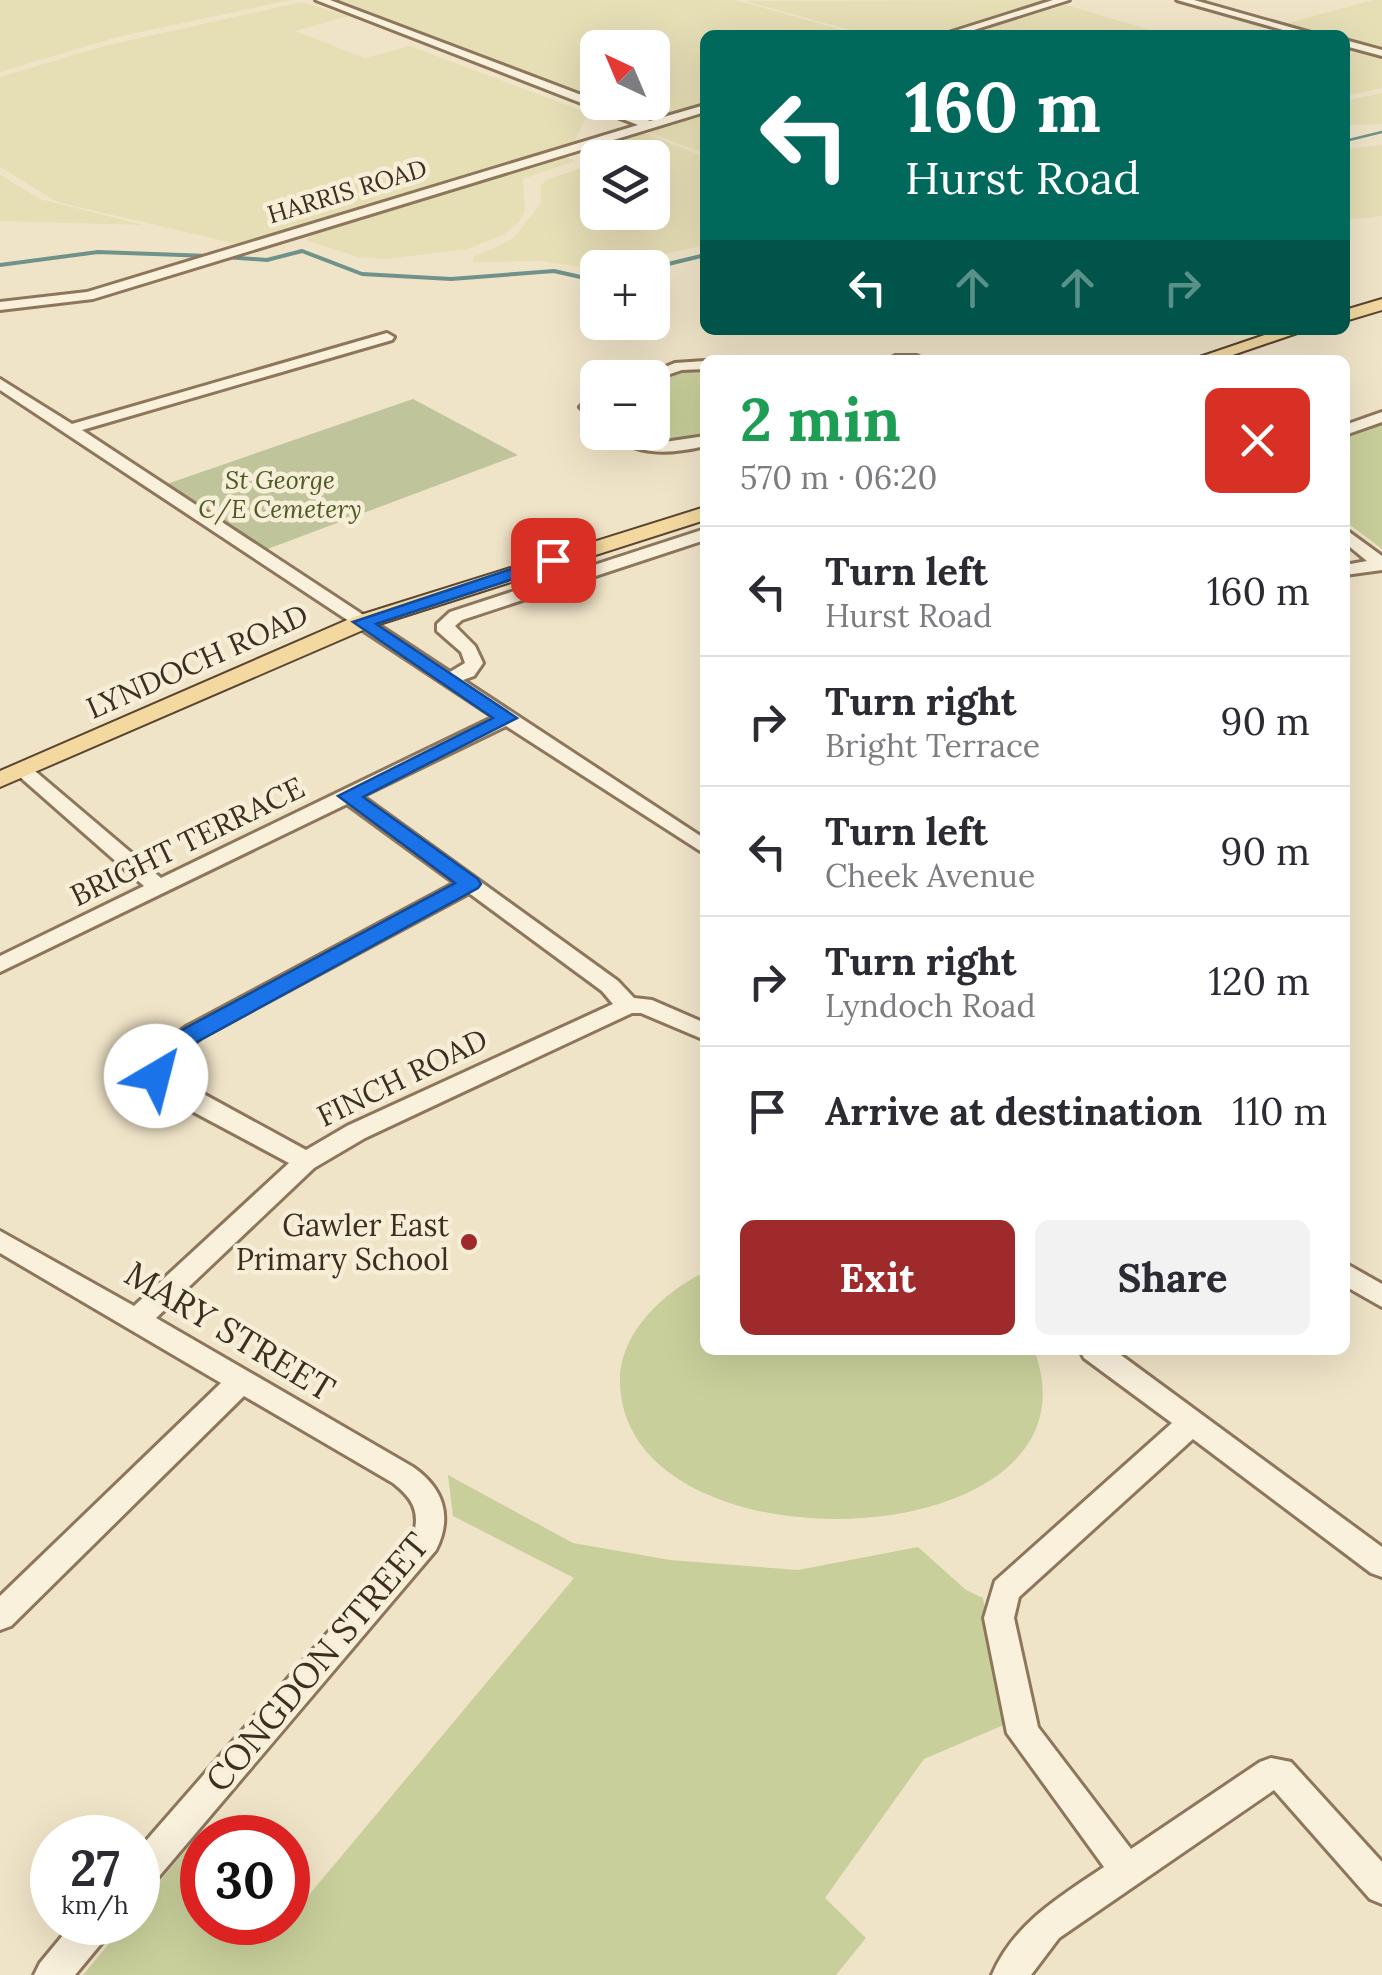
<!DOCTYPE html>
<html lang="en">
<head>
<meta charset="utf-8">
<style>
  :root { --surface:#fff; --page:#f2f2f3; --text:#2b2b33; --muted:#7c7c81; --line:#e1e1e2; --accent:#9e2a2b }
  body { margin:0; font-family:Lora,serif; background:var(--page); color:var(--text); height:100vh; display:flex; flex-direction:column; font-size:38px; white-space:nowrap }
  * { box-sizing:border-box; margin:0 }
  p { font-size:32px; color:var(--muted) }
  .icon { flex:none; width:55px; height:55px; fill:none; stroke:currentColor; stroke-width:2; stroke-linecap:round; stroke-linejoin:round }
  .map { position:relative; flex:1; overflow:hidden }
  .drawer { position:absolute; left:700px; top:355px; width:650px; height:1000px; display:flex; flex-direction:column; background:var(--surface); border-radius:15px; box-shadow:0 10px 40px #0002 }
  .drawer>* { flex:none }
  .top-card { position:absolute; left:700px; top:30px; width:650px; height:305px; border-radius:15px; box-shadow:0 10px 40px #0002; background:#00695c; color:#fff; overflow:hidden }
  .needle { width:65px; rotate:316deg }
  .tools { position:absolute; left:580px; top:30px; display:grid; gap:20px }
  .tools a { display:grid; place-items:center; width:90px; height:90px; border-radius:15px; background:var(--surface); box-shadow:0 10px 40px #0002; font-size:50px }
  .speed { position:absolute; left:30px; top:1815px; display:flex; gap:20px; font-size:50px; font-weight:700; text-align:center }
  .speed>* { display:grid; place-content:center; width:130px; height:130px; border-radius:50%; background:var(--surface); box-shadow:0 10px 40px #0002; line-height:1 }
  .speed small { font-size:25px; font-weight:400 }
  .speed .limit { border:15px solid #d22; background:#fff; color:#111 }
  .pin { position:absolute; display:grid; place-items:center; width:85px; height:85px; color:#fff; margin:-42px; border-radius:20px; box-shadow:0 5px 15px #0006 }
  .me { position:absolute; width:110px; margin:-55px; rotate:37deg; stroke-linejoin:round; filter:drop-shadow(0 0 8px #0008) }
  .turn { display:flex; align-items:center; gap:35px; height:210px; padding:0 40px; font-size:45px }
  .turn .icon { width:130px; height:130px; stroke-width:2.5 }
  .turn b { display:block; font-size:70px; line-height:85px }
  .lanes { display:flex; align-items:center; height:95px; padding:0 40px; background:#0003; justify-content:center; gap:50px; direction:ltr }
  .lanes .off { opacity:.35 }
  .round { display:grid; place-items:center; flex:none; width:105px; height:105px; border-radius:15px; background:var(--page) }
  .head { display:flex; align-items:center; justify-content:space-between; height:170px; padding:0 40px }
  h1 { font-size:60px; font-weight:700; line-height:75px; color:#1e9e55 }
  .primary-button { display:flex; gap:20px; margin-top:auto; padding:20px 40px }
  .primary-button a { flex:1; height:115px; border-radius:15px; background:var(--accent); color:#fff; font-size:40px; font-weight:700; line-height:115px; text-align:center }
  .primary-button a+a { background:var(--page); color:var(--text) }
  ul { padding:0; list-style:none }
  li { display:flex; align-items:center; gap:30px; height:130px; padding:0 40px; border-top:2px solid var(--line) }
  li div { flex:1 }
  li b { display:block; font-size:38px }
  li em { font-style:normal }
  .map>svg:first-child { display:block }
  .farmland { fill:#e6deb5; fill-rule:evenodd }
  .green { fill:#c9cf9b }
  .cemetery { fill:#bfc49a }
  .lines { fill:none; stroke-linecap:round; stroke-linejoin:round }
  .stream-far1 { stroke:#6f938a; stroke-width:2.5 }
  .stream { stroke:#6f938a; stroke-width:4 }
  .minor-casing { stroke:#8d765c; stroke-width:6 }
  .major-casing { stroke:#5b4430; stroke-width:4 }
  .minor { fill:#faf1dc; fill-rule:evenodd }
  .major { fill:#f3d9a0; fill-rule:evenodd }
  .route { fill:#1a73e8; stroke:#114b97; stroke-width:2.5 }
  .poi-dot { fill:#9e2a2b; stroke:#f7eed8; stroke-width:4 }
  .labels { text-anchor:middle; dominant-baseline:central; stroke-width:9; stroke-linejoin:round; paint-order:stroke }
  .far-street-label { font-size:25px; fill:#3d2e20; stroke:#f7eed8 }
  .far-park-label { font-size:25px; font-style:italic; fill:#4d5a26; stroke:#f7eed8 }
  .street-label { font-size:30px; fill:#3d2e20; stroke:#f7eed8 }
  .poi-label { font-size:30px; fill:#3d2e20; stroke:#f7eed8; text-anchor:end }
  .near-street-label { font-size:35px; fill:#3d2e20; stroke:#f7eed8 }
</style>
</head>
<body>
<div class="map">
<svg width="1382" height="1975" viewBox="0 0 1382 1975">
  <rect width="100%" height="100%" fill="#f0e4c8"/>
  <g class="farmland">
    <path d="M0 0H291L117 37 0 72Z"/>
    <path d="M335 0H735L860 35H705V102L645 120 600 103 652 102V48H598L597 102Z"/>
    <path d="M1044 0 929 35H868L746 1Z"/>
    <path d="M1373 0H1382V50L1345 40V35H1328L1288 23Z"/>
    <path d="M302 2 348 16 295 31 365 58 410 46 588 113 575 141 237 244 57 202 0 167V77L104 46Z"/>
    <path d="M1066 5 1167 35H965Z"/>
    <path d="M1345 50 1382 60V88L1345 96Z"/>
    <path d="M1382 93V124L1351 125 1345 131V101Z"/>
    <path d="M705 113V154L646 131Z"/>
    <path d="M644 133 705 157V245L593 269 543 261 473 262 474 257 513 239 541 203V185L546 180 582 168 588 161 580 154ZM598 158H652V212H598Z"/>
    <path d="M1382 145V216L1345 220V149Z"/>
    <path d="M567 157 575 161 523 179 525 210 519 222 503 235 467 249 386 259 358 257 306 240 314 233Z"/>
    <path d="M0 175 40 199 143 225 0 221Z"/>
  </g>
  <g class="green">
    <path d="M705 369V435L656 446 623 433 652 432 653 378 679 370Z"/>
    <path d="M1382 422V549L1345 521V435Z"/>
    <path d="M705 1272V1350H1034C1114 1559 620 1580 620 1380 620 1332 665 1291 705 1272Z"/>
    <path d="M448 1475 573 1543 670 1560 798 1570 918 1547 966 1590 983 1598 1006 1724 924 1759 825 1898 866 1938 836 1975H83L126 1923 138 1922V1908L193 1841 202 1847V1922H288V1902L298 1908 574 1578 453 1516Z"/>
  </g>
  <path class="cemetery" d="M413 399 518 455 257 553 158 487Z"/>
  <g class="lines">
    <path class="stream-far1" d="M1345 141 1382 132"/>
    <g class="stream">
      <path d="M225 257 267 260 302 251 362 274 451 279 554 271 598 281"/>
      <path d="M0 265 98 252 209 256"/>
      <path d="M652 268 705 255"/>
    </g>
    <defs>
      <g id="minor">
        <path d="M316 0H330L650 121 705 105V112L93 299 0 310V302L87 292 638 125Z"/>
        <path d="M1053 0H1069L958 35H942Z"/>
        <path d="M1177 0H1194L1318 35H1301Z"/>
        <path d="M1345 40 1382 50V56L1345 46Z"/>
        <path d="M387 333 394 337 392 340 82 430 450 672 465 663 461 652 437 631V624L450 612 705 529V540L462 620 455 626 475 646 483 663 474 676 463 680 705 839V854L506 726 362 796 618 981 634 998 652 1000 705 1023V1040L641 1013H632L365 1138 314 1168 156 1318 413 1467C443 1488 453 1516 436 1550L150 1887 138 1892V1850L414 1534C420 1510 412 1498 393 1483L244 1396 11 1626 0 1630V1596L221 1383 0 1253V1231L134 1306 289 1163 158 1093 143 1076 150 1053 186 1027 455 883 347 804 0 972V956L144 886 12 770 22 764 29 766 161 878 494 717 0 390V379L72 424ZM469 893 602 991 613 1004 347 1126 306 1150 167 1074 169 1063 202 1037Z"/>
        <path d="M895 356H917L924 360H888Z"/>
        <path d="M705 361V369L682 370 652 380 638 378 675 363Z"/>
        <path d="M598 391V423L580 407Z"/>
        <path d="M1382 412V422L1345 435V425Z"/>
        <path d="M608 432H627L658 443 705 436V446C671 454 636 457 608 432Z"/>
        <path d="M1345 529 1382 556V570L1345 575V565L1367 561 1345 543Z"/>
        <path d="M1345 1263 1382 1284V1307L1345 1286Z"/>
        <path d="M1080 1350H1114L1382 1547V1577L1371 1573 1193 1439 1019 1597 1014 1618 1038 1727 1131 1849 1260 1762 1271 1758 1291 1762 1382 1862V1904L1370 1899 1274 1790 1059 1938 1031 1975H992C1013 1924 1061 1896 1104 1867L1007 1733 984 1618 995 1581 1172 1423 1084 1358Z"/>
        <path d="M74 1922H114L109 1934 75 1975H34L40 1963Z"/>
      </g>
      <g id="major">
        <path d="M1382 299V310L1345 321V310Z"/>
        <path d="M1279 330H1306L1218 360H1191Z"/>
        <path d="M705 507V520L370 627 0 787V771L354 617Z"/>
      </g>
    </defs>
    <use href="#minor" class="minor-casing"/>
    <use href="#major" class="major-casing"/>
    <use href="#minor" class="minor"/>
    <use href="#major" class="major"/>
  </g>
  <path class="route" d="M553 555 559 557V564L376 624 517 718 363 797 478 879 481 884 478 888 184 1049 170 1062 164 1082H147L144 1076 150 1053 167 1038 455 883 338 796 493 718 353 622Z"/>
  <circle class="poi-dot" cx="469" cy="1242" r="10"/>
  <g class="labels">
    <g class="far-street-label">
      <text transform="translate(347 191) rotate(-17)">HARRIS ROAD</text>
    </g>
    <g class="far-park-label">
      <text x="280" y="480">St George<tspan x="280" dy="29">C/E Cemetery</tspan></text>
    </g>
    <g class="street-label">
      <text transform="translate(197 661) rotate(-24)">LYNDOCH ROAD</text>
      <text transform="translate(187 841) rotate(-26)">BRIGHT TERRACE</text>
      <text transform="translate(402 1077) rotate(-26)">FINCH ROAD</text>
    </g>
    <g class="poi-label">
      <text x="449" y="1225">Gawler East<tspan x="449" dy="34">Primary School</tspan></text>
    </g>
    <g class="near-street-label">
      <text transform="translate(230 1331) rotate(31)">MARY STREET</text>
      <text transform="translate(317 1662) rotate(-50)">CONGDON STREET</text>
    </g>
  </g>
</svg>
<div class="tools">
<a><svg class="needle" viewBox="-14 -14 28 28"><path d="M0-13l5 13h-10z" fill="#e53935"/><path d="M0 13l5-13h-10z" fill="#7c7c81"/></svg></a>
<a><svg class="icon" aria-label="layers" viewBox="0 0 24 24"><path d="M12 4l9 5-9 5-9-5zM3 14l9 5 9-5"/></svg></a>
<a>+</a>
<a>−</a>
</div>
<div class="speed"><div>27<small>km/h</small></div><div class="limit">30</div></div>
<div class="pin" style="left:553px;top:560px;background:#d93025"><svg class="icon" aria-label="arrive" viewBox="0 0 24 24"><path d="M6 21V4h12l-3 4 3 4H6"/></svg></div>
<svg class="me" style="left:156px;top:1076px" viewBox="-20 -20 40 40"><circle r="19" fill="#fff"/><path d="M0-13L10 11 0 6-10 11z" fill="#1a73e8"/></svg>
<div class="top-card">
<div class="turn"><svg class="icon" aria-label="left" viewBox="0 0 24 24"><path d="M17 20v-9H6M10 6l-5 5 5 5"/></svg><div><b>160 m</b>Hurst Road</div></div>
<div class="lanes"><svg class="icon" aria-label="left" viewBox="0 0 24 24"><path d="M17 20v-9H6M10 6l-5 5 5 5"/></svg><svg class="icon off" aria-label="ahead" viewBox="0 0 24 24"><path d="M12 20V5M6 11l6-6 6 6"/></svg><svg class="icon off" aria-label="ahead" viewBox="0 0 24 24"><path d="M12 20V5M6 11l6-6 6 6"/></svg><svg class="icon off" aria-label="right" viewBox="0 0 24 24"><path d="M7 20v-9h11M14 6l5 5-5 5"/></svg></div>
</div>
<section class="drawer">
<div class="head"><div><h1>2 min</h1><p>570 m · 06:20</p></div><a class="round" style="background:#d93025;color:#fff"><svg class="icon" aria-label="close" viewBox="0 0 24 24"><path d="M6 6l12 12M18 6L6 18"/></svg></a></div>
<ul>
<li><svg class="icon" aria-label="left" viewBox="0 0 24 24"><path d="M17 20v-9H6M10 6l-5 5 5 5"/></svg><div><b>Turn left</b><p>Hurst Road</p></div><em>160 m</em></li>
<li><svg class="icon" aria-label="right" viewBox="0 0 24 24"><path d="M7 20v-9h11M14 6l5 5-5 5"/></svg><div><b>Turn right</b><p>Bright Terrace</p></div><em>90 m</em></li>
<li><svg class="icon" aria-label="left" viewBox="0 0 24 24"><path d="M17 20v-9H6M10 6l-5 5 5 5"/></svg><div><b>Turn left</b><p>Cheek Avenue</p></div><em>90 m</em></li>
<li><svg class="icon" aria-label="right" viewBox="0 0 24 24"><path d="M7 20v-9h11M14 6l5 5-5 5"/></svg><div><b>Turn right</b><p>Lyndoch Road</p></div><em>120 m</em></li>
<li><svg class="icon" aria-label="arrive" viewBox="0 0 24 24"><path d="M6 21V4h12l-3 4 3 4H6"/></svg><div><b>Arrive at destination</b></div><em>110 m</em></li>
</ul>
<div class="primary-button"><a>Exit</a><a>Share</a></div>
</section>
</div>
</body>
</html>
